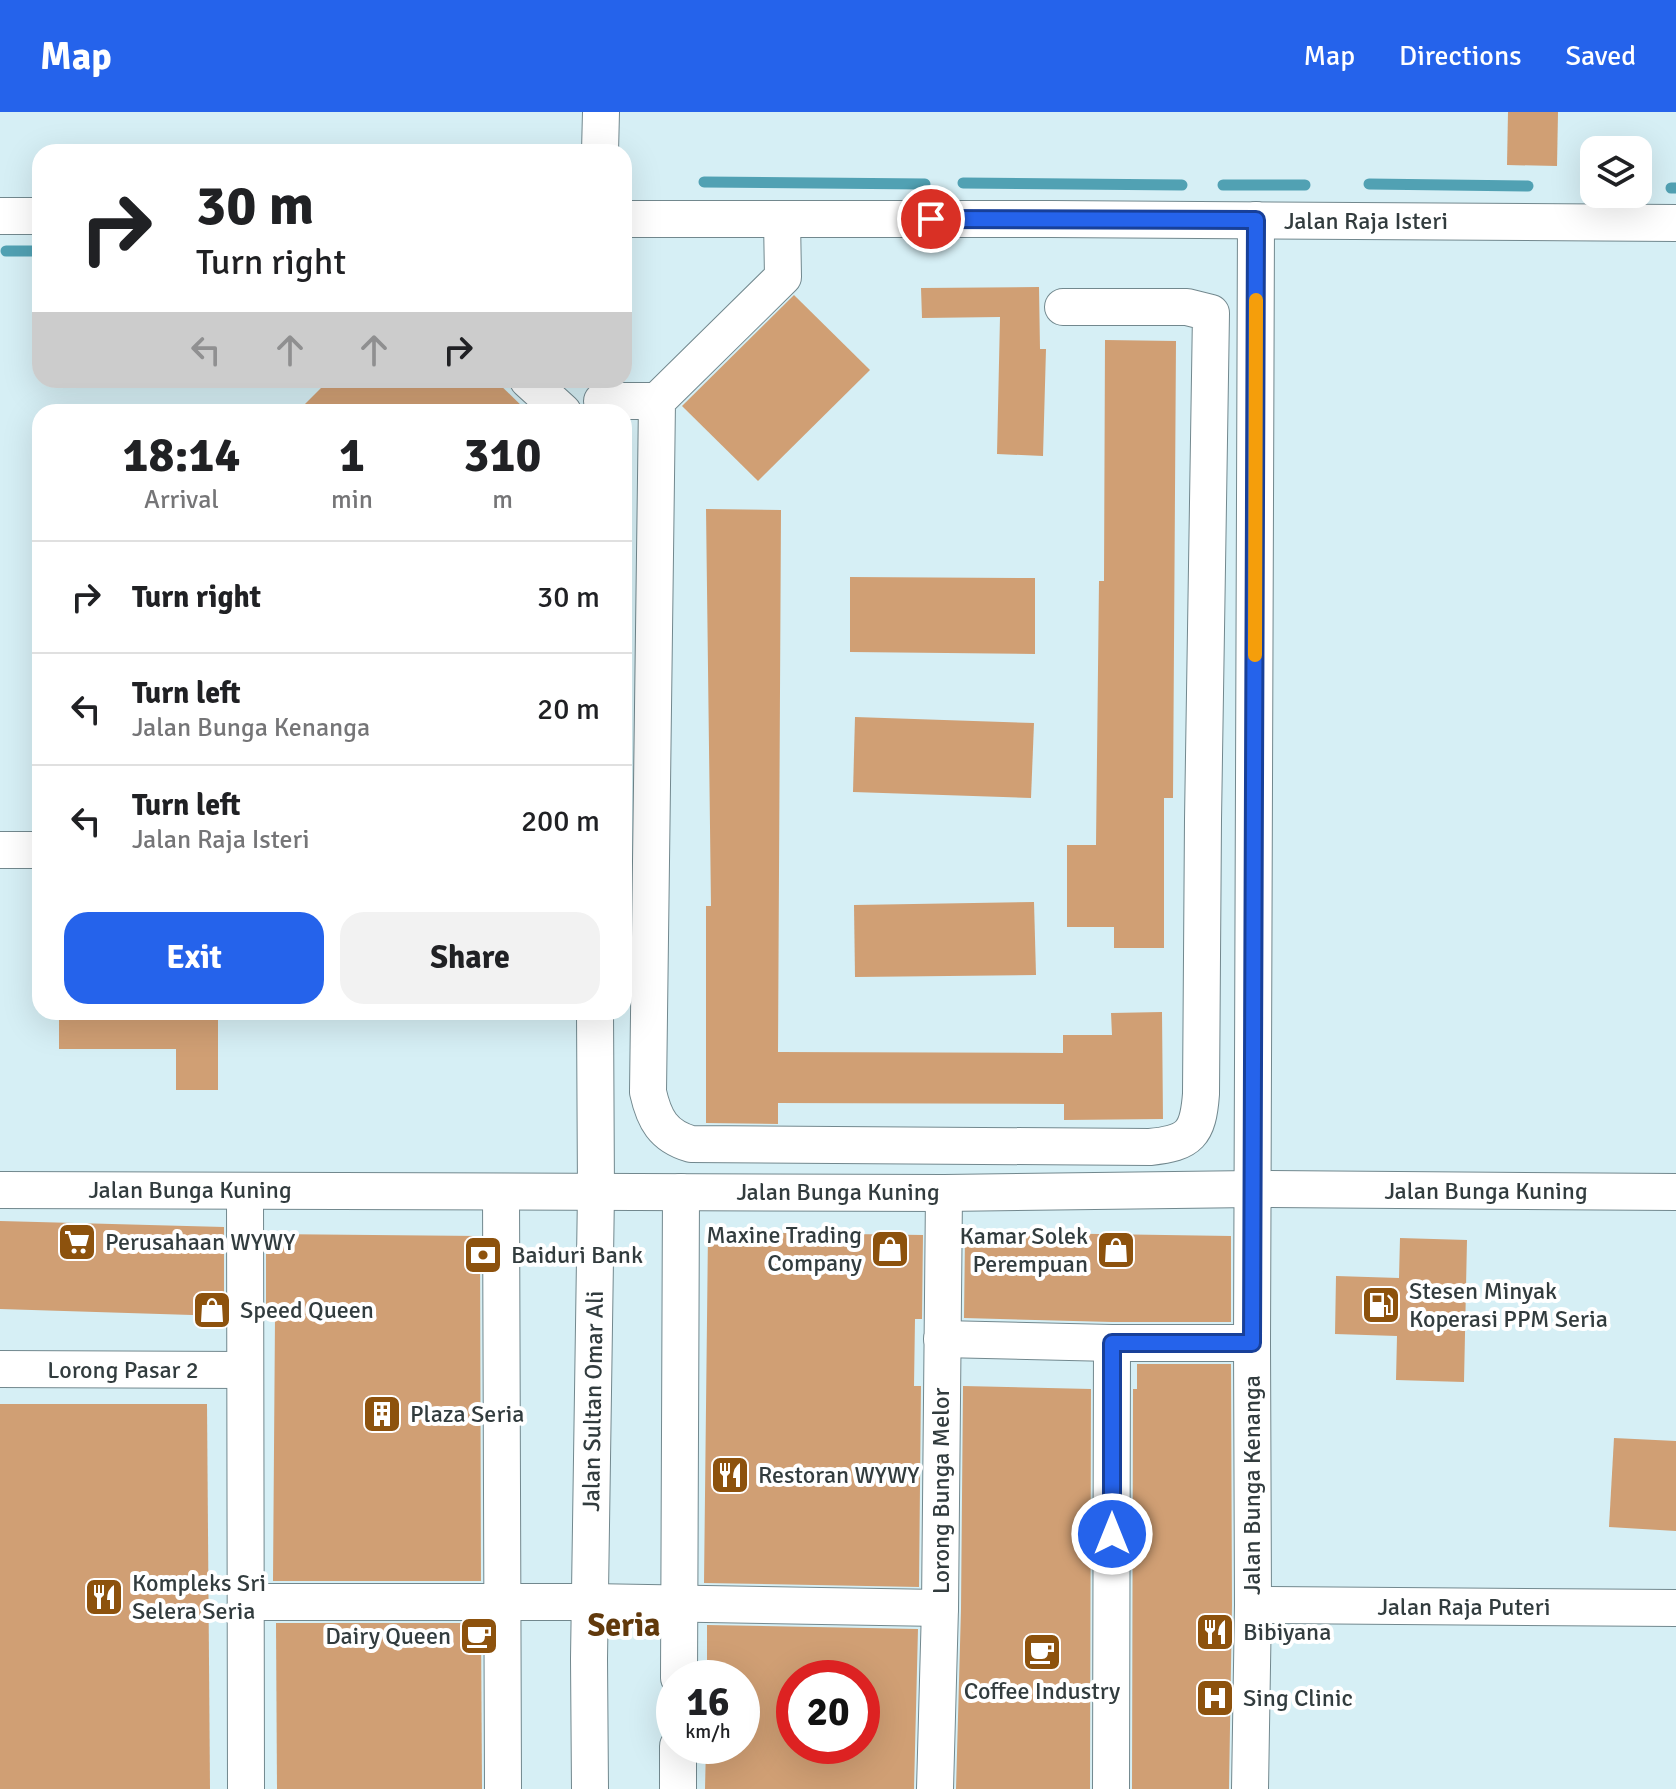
<!DOCTYPE html>
<html lang="en">
<head>
<meta charset="utf-8">
<style>
  :root { --surface:#fff; --page:#f2f2f2; --text:#202124; --muted:#757577; --line:#e0e0e0; --accent:#2563eb }
  body { margin:0; font-family:Signika,sans-serif; background:var(--page); color:var(--text); height:100vh; display:flex; flex-direction:column; font-size:30px; white-space:nowrap }
  * { box-sizing:border-box; margin:0 }
  p { font-size:26px; color:var(--muted) }
  .icon { flex:none; width:44px; height:44px; fill:none; stroke:currentColor; stroke-width:2; stroke-linecap:round; stroke-linejoin:round }
  .map { position:relative; flex:1; overflow:hidden }
  .details { position:absolute; left:32px; top:292px; width:600px; height:616px; display:flex; flex-direction:column; background:var(--surface); border-radius:24px; box-shadow:0 8px 32px #0002 }
  .details>* { flex:none }
  .banner { position:absolute; left:32px; top:32px; width:600px; height:244px; border-radius:24px; box-shadow:0 8px 32px #0002; background:#fff; color:var(--text); overflow:hidden }
  .fabs { position:absolute; left:1580px; top:24px; display:grid; gap:16px }
  .fabs a { display:grid; place-items:center; width:72px; height:72px; border-radius:16px; background:var(--surface); box-shadow:0 8px 32px #0002; font-size:40px }
  .speed { position:absolute; left:656px; top:1548px; display:flex; gap:16px; font-size:40px; font-weight:700; text-align:center }
  .speed>* { display:grid; place-content:center; width:104px; height:104px; border-radius:50%; background:var(--surface); box-shadow:0 8px 32px #0002; line-height:1 }
  .speed small { font-size:20px; font-weight:400 }
  .speed .limit { border:12px solid #d22; background:#fff; color:#111 }
  .pin { position:absolute; display:grid; place-items:center; width:68px; height:68px; color:#fff; margin:-34px; border:4px solid #fff; border-radius:50%; box-shadow:0 2px 8px #0007 }
  .me { position:absolute; width:88px; margin:-44px; rotate:0deg; stroke-linejoin:round; filter:drop-shadow(0 0 6px #0008) }
  .turn { display:flex; align-items:center; gap:28px; height:168px; padding:0 32px; font-size:36px }
  .turn .icon { width:104px; height:104px; stroke-width:2.5 }
  .turn b { display:block; font-size:56px; line-height:68px }
  .lanes { display:flex; align-items:center; height:76px; padding:0 32px; background:#0003; justify-content:center; gap:40px; direction:ltr }
  .lanes .off { opacity:.35 }
  .eta { display:flex; justify-content:space-evenly; align-items:center; height:136px; text-align:center }
  .eta b { font-size:48px; font-weight:700; line-height:56px }
  .cta { display:flex; gap:16px; margin-top:auto; padding:16px 32px }
  .cta a { flex:1; height:92px; border-radius:24px; background:var(--accent); color:#fff; font-size:32px; font-weight:700; line-height:92px; text-align:center }
  .cta a+a { background:var(--page); color:var(--text) }
  ul { padding:0; list-style:none }
  li { display:flex; align-items:center; gap:24px; height:112px; padding:0 32px; border-top:2px solid var(--line) }
  li div { flex:1 }
  li b { display:block; font-size:30px }
  li em { font-style:normal }
  header { display:flex; align-items:center; gap:48px; box-sizing:border-box; height:112px; padding:0 40px; background:var(--accent); color:#fff }
  header strong { font-size:38px }
  nav { display:flex; gap:44px; margin-inline-start:auto; font-size:28px }
  .map>svg:first-child { display:block }
  .lines { fill:none; stroke-linecap:round; stroke-linejoin:round }
  .stream { stroke:#51a1b3; stroke-width:11 }
  .building { fill:#d09f74; fill-rule:evenodd }
  .minor-casing { stroke:#72888e; stroke-width:38 }
  .minor { stroke:#fff; stroke-width:36 }
  .route-casing { stroke:#184099; stroke-width:20 }
  .route { stroke:#2563eb; stroke-width:14 }
  .slow { stroke:#f59e0b; stroke-width:14 }
  .labels { text-anchor:middle; dominant-baseline:central; stroke-width:8; stroke-linejoin:round; paint-order:stroke }
  .street-label { font-size:24px; fill:#323c3e; stroke:#fff }
  .poi-label { font-size:24px; fill:#323c3e; stroke:#fff; text-anchor:start }
  .district-label { font-size:32px; font-weight:bold; fill:#61390c; stroke:#fff }
</style>
</head>
<body>
<header>
<strong>Map</strong>
<nav><a>Map</a><a>Directions</a><a>Saved</a></nav>
</header>
<div class="map">
<svg width="1676" height="1677" viewBox="0 0 1676 1677">
  <rect width="100%" height="100%" fill="#d6eff5"/>
  <g class="lines">
    <g class="stream">
      <path d="M704 70 925 72"/>
      <path d="M963 71 1182 73"/>
      <path d="M1369 72 1528 74"/>
      <path d="M1223 73H1305"/>
      <path d="M1671 76H1676"/>
      <path d="M6 139H40"/>
    </g>
  </g>
  <g class="building">
    <path d="M1508 0H1558L1557 54 1507 53Z"/>
    <path d="M1039 175 1040 237H1046L1043 344 997 342 1000 205 922 206 921 176Z"/>
    <path d="M794 183 870 258 758 369 682 294Z"/>
    <path d="M1105 228 1176 229 1173 686H1164V836H1114V815H1067V733H1096L1099 469H1104Z"/>
    <path d="M329 268H495L528 300H297Z"/>
    <path d="M706 397 781 398 778 940 1063 941V923H1112L1111 901 1162 900 1163 1007 1064 1008V992L778 991V1012L706 1011V794H711Z"/>
    <path d="M850 465 1035 466V542L850 540Z"/>
    <path d="M855 605 1034 611 1031 686 853 680Z"/>
    <path d="M1034 790 1036 863 855 865 854 793Z"/>
    <path d="M59 900H218V978H176V937H59Z"/>
    <path d="M0 1109 224 1115V1204L0 1197Z"/>
    <path d="M708 1120 923 1123 922 1207H915L914 1274H921L919 1475 704 1471Z"/>
    <path d="M967 1120 1231 1124V1210H1112L964 1206 965 1124H967Z"/>
    <path d="M266 1122 480 1124 481 1469H273L275 1206H266Z"/>
    <path d="M1400 1126 1467 1128 1464 1270 1396 1268 1397 1224 1335 1222 1336 1164 1399 1166Z"/>
    <path d="M1137 1252H1231L1232 1493 1229 1677H1132L1133 1277H1137Z"/>
    <path d="M963 1274 1091 1277 1090 1677H956L961 1497Z"/>
    <path d="M0 1292H207L210 1677H0Z"/>
    <path d="M1614 1326 1676 1329V1419L1609 1415Z"/>
    <path d="M276 1511H481L482 1677H277Z"/>
    <path d="M707 1513 918 1517 914 1677H705L706 1634H742V1566H707ZM794 1566H862V1634H794Z"/>
  </g>
  <g class="lines">
    <defs>
      <g id="minor">
        <path d="M600 40 601 0"/>
        <path d="M0 104H40"/>
        <path d="M624 107H1051L1676 111"/>
        <path d="M782 108 783 165 657 289 648 980C654 1007 663 1024 691 1032L1150 1035C1190 1031 1198 1022 1201 982L1203 708 1211 201 1187 195H1063"/>
        <path d="M528 268 563 300"/>
        <path d="M602 289H657"/>
        <path d="M0 738H40"/>
        <path d="M0 1078 944 1081 1253 1077 1676 1080"/>
        <path d="M245 1079 246 1677"/>
        <path d="M501 1080 503 1677"/>
        <path d="M942 1227 1112 1231H1252"/>
        <path d="M0 1257 245 1258"/>
        <path d="M246 1490H590L940 1496"/>
        <path d="M1253 1493 1676 1496"/>
        <path d="M679 1566 681 1080"/>
        <path d="M590 1677 589 1547 596 1080 595 900"/>
        <path d="M678 1677V1634"/>
        <path d="M935 1677 940 1496 944 1081"/>
        <path d="M1111 1677 1112 1231"/>
        <path d="M1250 1677 1253 1493 1252 1231 1256 108"/>
      </g>
    </defs>
    <use href="#minor" class="minor-casing"/>
    <use href="#minor" class="minor"/>
  </g>
  <g class="lines">
    <defs>
      <path id="route" d="M931 107 1256 108 1252 1231H1112V1422"/>
    </defs>
    <use href="#route" class="route-casing"/>
    <use href="#route" class="route"/>
    <path class="slow" d="M1255 543 1256 188"/>
  </g>
  <defs>
    <symbol id="supermarket-square" viewBox="-11 -11 22 22"><rect x="-9" y="-9" width="18" height="18" rx="4" fill="#8d520d" stroke="#fff"/><path d="M-6-5.5h2.5l.6 2H6L4.5 2H-2.5L-4.4-4H-6ZM-1.5 3.2a1.3 1.3 0 1 0 .1 0ZM3 3.2a1.3 1.3 0 1 0 .1 0Z" fill="#fff"/></symbol>
    <symbol id="shop-square" viewBox="-11 -11 22 22"><rect x="-9" y="-9" width="18" height="18" rx="4" fill="#8d520d" stroke="#fff"/><path d="M-5-2.5h2.3a2.7 3.5 0 0 1 5.4 0H5L5.5 6h-11ZM-1.5-2.5h3a1.5 2.3 0 0 0-3 0Z" fill="#fff"/></symbol>
    <symbol id="bank-square" viewBox="-11 -11 22 22"><rect x="-9" y="-9" width="18" height="18" rx="4" fill="#8d520d" stroke="#fff"/><path d="M-6-4H6V4H-6ZM0-2.3a2.3 2.3 0 1 0 0 4.6a2.3 2.3 0 1 0 0-4.6Z" fill="#fff"/></symbol>
    <symbol id="fuel-square" viewBox="-11 -11 22 22"><rect x="-9" y="-9" width="18" height="18" rx="4" fill="#8d520d" stroke="#fff"/><path d="M-5.5-6h7V0h2V4h1.3V-2.5L3-4.5l.8-.8L6-3V5H2.5V1h-1V6h-7ZM-4.2-4.7v3.2H.2V-4.7Z" fill="#fff"/></symbol>
    <symbol id="building-square" viewBox="-11 -11 22 22"><rect x="-9" y="-9" width="18" height="18" rx="4" fill="#8d520d" stroke="#fff"/><path d="M-4-6H4V6H1V3H-1V6H-4ZM-2.5-4.3h1.7v1.8h-1.7ZM.8-4.3h1.7v1.8H.8ZM-2.5-1h1.7V.8h-1.7ZM.8-1h1.7V.8H.8Z" fill="#fff"/></symbol>
    <symbol id="restaurant-square" viewBox="-11 -11 22 22"><rect x="-9" y="-9" width="18" height="18" rx="4" fill="#8d520d" stroke="#fff"/><path d="M-5-6h1v4h1v-4h1v4h1v-4h1v5L-1.5 .5V6h-2V.5L-5-1ZM5-6V6H3V1.5H1.5Q1.5-4 5-6Z" fill="#fff"/></symbol>
    <symbol id="cafe-square" viewBox="-11 -11 22 22"><rect x="-9" y="-9" width="18" height="18" rx="4" fill="#8d520d" stroke="#fff"/><path d="M-5.5-4.5H6V0H3Q3 3.5 0 3.5H-2.5Q-5.5 3.5-5.5 0ZM3-3.2v2h1.7v-2ZM-6 4.5H4V6H-6Z" fill="#fff"/></symbol>
    <symbol id="hospital-square" viewBox="-11 -11 22 22"><rect x="-9" y="-9" width="18" height="18" rx="4" fill="#8d520d" stroke="#fff"/><path d="M-5-5h3v3.5h4V-5h3V5h-3V1.5h-4V5h-3Z" fill="#fff"/></symbol>
  </defs>
  <g fill-rule="evenodd">
    <use href="#supermarket-square" x="55" y="1108" width="44" height="44"/>
    <use href="#shop-square" x="868" y="1115" width="44" height="44"/>
    <use href="#shop-square" x="1094" y="1116" width="44" height="44"/>
    <use href="#bank-square" x="461" y="1121" width="44" height="44"/>
    <use href="#fuel-square" x="1359" y="1171" width="44" height="44"/>
    <use href="#shop-square" x="190" y="1176" width="44" height="44"/>
    <use href="#building-square" x="360" y="1280" width="44" height="44"/>
    <use href="#restaurant-square" x="708" y="1341" width="44" height="44"/>
    <use href="#restaurant-square" x="82" y="1463" width="44" height="44"/>
    <use href="#restaurant-square" x="1193" y="1498" width="44" height="44"/>
    <use href="#cafe-square" x="457" y="1502" width="44" height="44"/>
    <use href="#cafe-square" x="1020" y="1518" width="44" height="44"/>
    <use href="#hospital-square" x="1193" y="1564" width="44" height="44"/>
  </g>
  <g class="labels">
    <g class="street-label">
      <text x="1366" y="109">Jalan Raja Isteri</text>
      <text x="190" y="1078">Jalan Bunga Kuning</text>
      <text x="1486" y="1079">Jalan Bunga Kuning</text>
      <text x="838" y="1080">Jalan Bunga Kuning</text>
      <text x="123" y="1258">Lorong Pasar 2</text>
      <text transform="translate(593 1289) rotate(-89)">Jalan Sultan Omar Ali</text>
      <text transform="translate(1252 1373) rotate(-90)">Jalan Bunga Kenanga</text>
      <text transform="translate(941 1379) rotate(-90)">Lorong Bunga Melor</text>
      <text x="1464" y="1495">Jalan Raja Puteri</text>
    </g>
    <g class="poi-label">
      <text x="862" y="1123" text-anchor="end">Maxine Trading<tspan x="862" dy="28">Company</tspan></text>
      <text x="1088" y="1124" text-anchor="end">Kamar Solek<tspan x="1088" dy="28">Perempuan</tspan></text>
      <text x="105" y="1130">Perusahaan WYWY</text>
      <text x="511" y="1143">Baiduri Bank</text>
      <text x="1409" y="1179">Stesen Minyak<tspan x="1409" dy="28">Koperasi PPM Seria</tspan></text>
      <text x="240" y="1198">Speed Queen</text>
      <text x="410" y="1302">Plaza Seria</text>
      <text x="758" y="1363">Restoran WYWY</text>
      <text x="132" y="1471">Kompleks Sri<tspan x="132" dy="28">Selera Seria</tspan></text>
      <text x="1243" y="1520">Bibiyana</text>
      <text x="451" y="1524" text-anchor="end">Dairy Queen</text>
      <text x="1042" y="1579" text-anchor="middle">Coffee Industry</text>
      <text x="1243" y="1586">Sing Clinic</text>
    </g>
    <g class="district-label">
      <text x="624" y="1513">Seria</text>
    </g>
  </g>
</svg>
<div class="fabs">
<a><svg class="icon" aria-label="layers" viewBox="0 0 24 24"><path d="M12 4l9 5-9 5-9-5zM3 14l9 5 9-5"/></svg></a>
</div>
<div class="speed"><div>16<small>km/h</small></div><div class="limit">20</div></div>
<div class="pin" style="left:931px;top:107px;background:#d93025"><svg class="icon" aria-label="arrive" viewBox="0 0 24 24"><path d="M6 21V4h12l-3 4 3 4H6"/></svg></div>
<svg class="me" style="left:1112px;top:1422px" viewBox="-20 -20 40 40"><circle r="17" fill="#2563eb" stroke="#fff" stroke-width="3"/><path d="M0-11L8 9 0 5-8 9z" fill="#fff"/></svg>
<div class="banner">
<div class="turn"><svg class="icon" aria-label="right" viewBox="0 0 24 24"><path d="M7 20v-9h11M14 6l5 5-5 5"/></svg><div><b>30 m</b>Turn right</div></div>
<div class="lanes"><svg class="icon off" aria-label="left" viewBox="0 0 24 24"><path d="M17 20v-9H6M10 6l-5 5 5 5"/></svg><svg class="icon off" aria-label="ahead" viewBox="0 0 24 24"><path d="M12 20V5M6 11l6-6 6 6"/></svg><svg class="icon off" aria-label="ahead" viewBox="0 0 24 24"><path d="M12 20V5M6 11l6-6 6 6"/></svg><svg class="icon" aria-label="right" viewBox="0 0 24 24"><path d="M7 20v-9h11M14 6l5 5-5 5"/></svg></div>
</div>
<section class="details">
<div class="eta">
<div><b>18:14</b><p>Arrival</p></div>
<div><b>1</b><p>min</p></div>
<div><b>310</b><p>m</p></div>
</div>
<ul>
<li><svg class="icon" aria-label="right" viewBox="0 0 24 24"><path d="M7 20v-9h11M14 6l5 5-5 5"/></svg><div><b>Turn right</b></div><em>30 m</em></li>
<li><svg class="icon" aria-label="left" viewBox="0 0 24 24"><path d="M17 20v-9H6M10 6l-5 5 5 5"/></svg><div><b>Turn left</b><p>Jalan Bunga Kenanga</p></div><em>20 m</em></li>
<li><svg class="icon" aria-label="left" viewBox="0 0 24 24"><path d="M17 20v-9H6M10 6l-5 5 5 5"/></svg><div><b>Turn left</b><p>Jalan Raja Isteri</p></div><em>200 m</em></li>
</ul>
<div class="cta"><a>Exit</a><a>Share</a></div>
</section>
</div>
</body>
</html>
